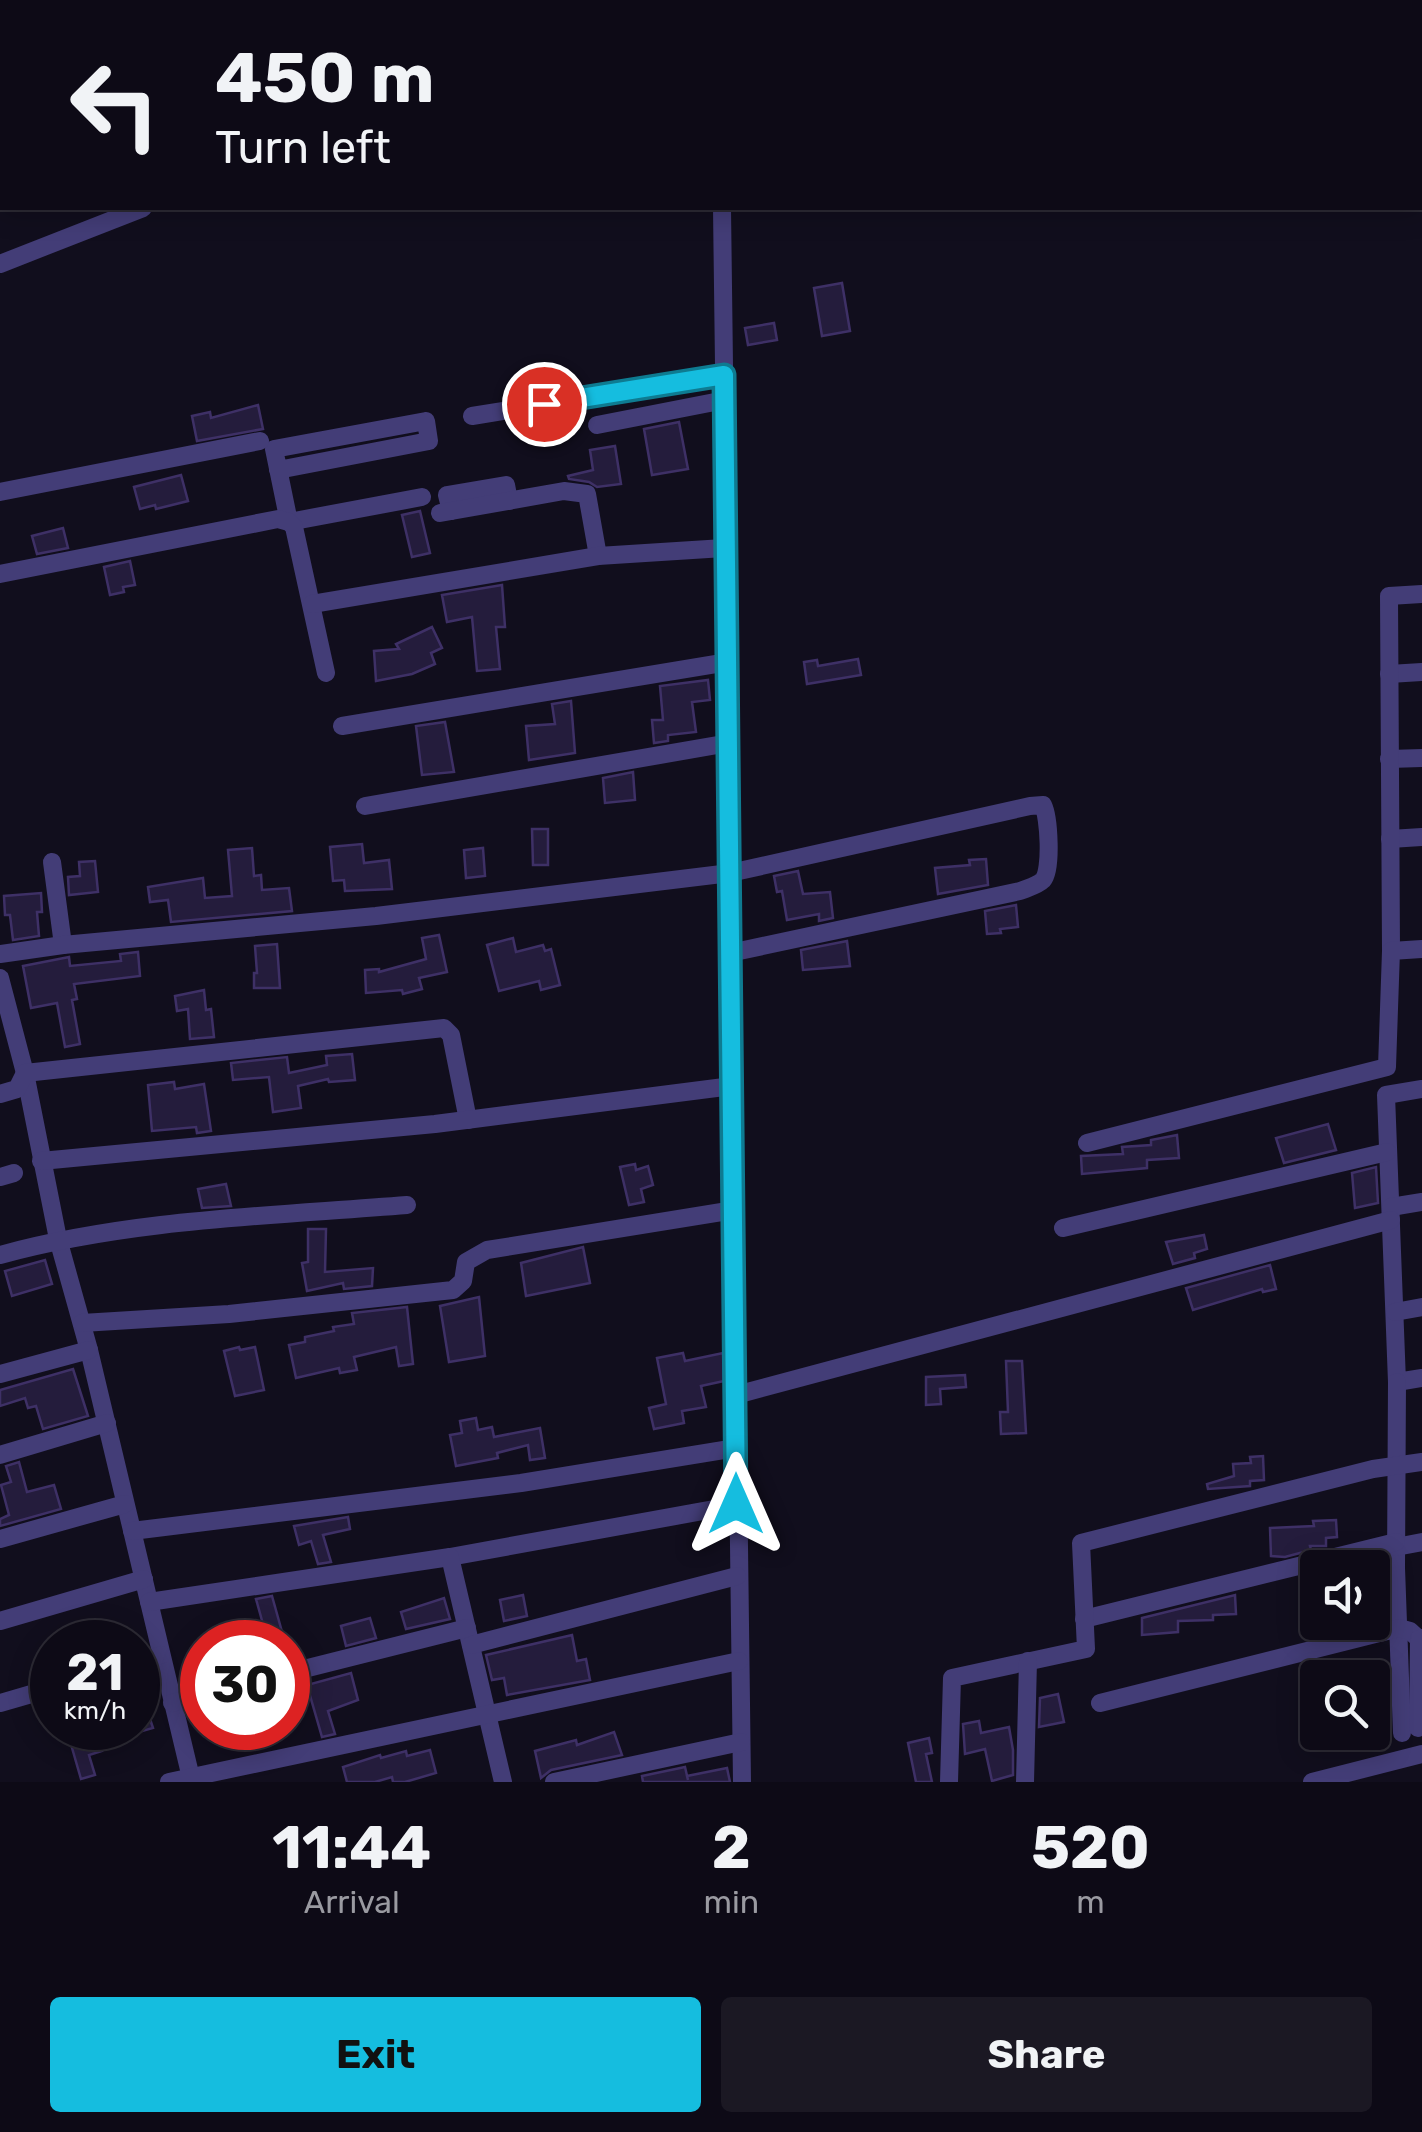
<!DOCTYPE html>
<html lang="en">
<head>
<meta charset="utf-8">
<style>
  :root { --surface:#0d0a16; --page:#1b1823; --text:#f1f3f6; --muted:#9a9aa1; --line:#2d2b35; --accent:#15bddf }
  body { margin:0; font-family:Rubik,sans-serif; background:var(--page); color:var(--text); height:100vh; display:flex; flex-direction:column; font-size:38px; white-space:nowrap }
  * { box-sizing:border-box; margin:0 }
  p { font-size:32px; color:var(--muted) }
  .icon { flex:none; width:55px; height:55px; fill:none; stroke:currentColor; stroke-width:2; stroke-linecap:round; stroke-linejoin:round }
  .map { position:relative; height:1782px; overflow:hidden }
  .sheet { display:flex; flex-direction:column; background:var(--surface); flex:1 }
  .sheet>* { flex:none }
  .banner { position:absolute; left:0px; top:0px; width:1422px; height:210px; box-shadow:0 5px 25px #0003,0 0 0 2px var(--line); background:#0d0a16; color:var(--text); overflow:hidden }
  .buttons { position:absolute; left:1300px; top:1550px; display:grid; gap:20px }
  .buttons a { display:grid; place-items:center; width:90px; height:90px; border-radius:10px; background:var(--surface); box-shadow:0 5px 25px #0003,0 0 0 2px var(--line); font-size:50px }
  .speed { position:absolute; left:30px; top:1620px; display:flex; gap:20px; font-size:50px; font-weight:700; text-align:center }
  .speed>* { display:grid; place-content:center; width:130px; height:130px; border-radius:50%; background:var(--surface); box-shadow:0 5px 25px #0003,0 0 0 2px var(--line); line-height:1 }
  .speed small { font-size:25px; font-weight:400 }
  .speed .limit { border:15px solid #d22; background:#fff; color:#111 }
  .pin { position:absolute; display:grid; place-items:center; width:85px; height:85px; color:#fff; margin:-42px; border:5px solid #fff; border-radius:50%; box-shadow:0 2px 10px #0007 }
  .me { position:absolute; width:110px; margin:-55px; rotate:0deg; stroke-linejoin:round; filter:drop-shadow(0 0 8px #0008) }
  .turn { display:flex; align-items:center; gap:35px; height:210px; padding:0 50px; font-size:45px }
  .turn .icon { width:130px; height:130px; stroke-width:2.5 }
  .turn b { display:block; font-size:70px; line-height:85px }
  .eta { display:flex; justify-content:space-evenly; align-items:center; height:170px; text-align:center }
  .eta b { font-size:60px; font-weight:700; line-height:70px }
  .button { display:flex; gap:20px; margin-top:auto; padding:20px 50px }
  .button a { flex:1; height:115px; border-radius:10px; background:var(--accent); color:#111; font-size:40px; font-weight:700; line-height:115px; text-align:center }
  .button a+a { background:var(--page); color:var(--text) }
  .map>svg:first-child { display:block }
  .building { fill:#241c3c; stroke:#3e3066; stroke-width:2.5 }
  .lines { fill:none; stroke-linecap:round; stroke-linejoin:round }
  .minor { stroke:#433d77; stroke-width:18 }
  .route-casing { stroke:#0e7b91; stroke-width:25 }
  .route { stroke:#15bddf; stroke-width:18 }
</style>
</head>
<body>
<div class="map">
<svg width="1422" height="1782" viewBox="0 0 1422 1782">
  <rect width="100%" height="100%" fill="#110e1d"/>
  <g class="building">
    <path d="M842 283 850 331 822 336 814 288Z"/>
    <path d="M774 323 777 340 748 345 745 328Z"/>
    <path d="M258 405 263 429 197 441 192 416 210 412 211 418Z"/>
    <path d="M679 422 688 469 652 475 644 429Z"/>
    <path d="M615 446 621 484 597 487 589 482 569 479 568 476 593 470 590 450Z"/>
    <path d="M181 475 188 501 156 509 155 505 140 509 134 487Z"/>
    <path d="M420 511 430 553 412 557 402 515Z"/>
    <path d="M63 528 68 548 37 554 32 536Z"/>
    <path d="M130 561 135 585 123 587 124 592 110 595 104 567Z"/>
    <path d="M502 585 505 627H496L500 669 477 671 472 617 447 622 442 595Z"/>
    <path d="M432 627 442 648 431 653 435 664 412 674 376 681 374 651 399 649 396 644Z"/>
    <path d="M858 659 861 675 807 684 804 662 817 660 818 666Z"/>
    <path d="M708 680 710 700 692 702 696 732 668 735V741L654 743 652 720H663L660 686Z"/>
    <path d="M571 701 575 753 529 760 526 726 555 724 552 704Z"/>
    <path d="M445 722 454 772 422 775 416 726Z"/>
    <path d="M633 772 635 800 605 803 603 778Z"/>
    <path d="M532 829H548V865H533Z"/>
    <path d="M362 844 364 863 389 860 392 889 345 891 344 880 333 881 330 847Z"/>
    <path d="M252 848 254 876 261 875 262 890 289 888 292 911 171 922 168 900 150 902 148 887 203 878 205 898 232 896 228 850Z"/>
    <path d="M483 848 485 876 466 878 464 850Z"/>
    <path d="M986 859 988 885 938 894 935 868 970 865 969 860Z"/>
    <path d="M95 861 98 892 69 895 68 877 80 876 79 862Z"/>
    <path d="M798 871 803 894 830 892 833 918 819 921V914L787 920 782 891 777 892 774 876Z"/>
    <path d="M41 893 42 912H37L39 936 13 940 10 915H5L4 896Z"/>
    <path d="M1016 905 1018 927 1000 929 1001 933 987 934 985 911Z"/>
    <path d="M439 935 447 972 419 978 422 989 403 994 402 990 366 993 365 970 379 969V972L426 959 422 938Z"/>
    <path d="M513 938 516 952 543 945 545 951 551 949 560 985 541 990 539 981 499 991 487 945Z"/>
    <path d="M847 941 850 966 803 970 801 950Z"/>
    <path d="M277 944 280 988H254V973H257L255 946Z"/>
    <path d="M138 952 140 976 74 984 77 999 72 1000 80 1044 65 1047 57 1003 31 1008 23 966 69 957 70 966 121 961 120 954Z"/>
    <path d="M204 990 206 1010 211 1009 214 1037 190 1039 188 1009 177 1011 175 996Z"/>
    <path d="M352 1054 355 1080 329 1082 328 1079 298 1086 301 1108 273 1112 269 1077 233 1080 231 1063 287 1057 289 1073 327 1065 326 1056Z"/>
    <path d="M174 1082 175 1089 204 1084 211 1131 197 1133 196 1127 152 1131 148 1085Z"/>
    <path d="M1328 1124 1336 1150 1284 1163 1276 1138Z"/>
    <path d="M1177 1135 1179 1158 1147 1160V1168L1082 1174 1081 1156 1123 1154 1122 1147 1151 1145V1140Z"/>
    <path d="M635 1164 636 1170 648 1166 653 1185 641 1189 644 1202 629 1205 620 1167Z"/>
    <path d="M1376 1167 1378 1203 1355 1208 1352 1173Z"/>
    <path d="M226 1184 231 1206 202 1208 198 1189Z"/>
    <path d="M308 1229H326L325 1272 373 1268 372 1286 344 1289 343 1283 307 1291 302 1263 308 1262Z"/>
    <path d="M1204 1235 1207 1249 1194 1253 1195 1258 1173 1264 1166 1242Z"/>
    <path d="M583 1247 590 1283 526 1296 521 1263Z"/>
    <path d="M45 1260 52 1284 12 1296 5 1271Z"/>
    <path d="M1270 1265 1276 1289 1263 1292 1262 1289 1193 1310 1186 1288Z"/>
    <path d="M479 1297 485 1356 449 1362 440 1306Z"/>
    <path d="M407 1307 413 1364 399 1366 396 1347 354 1357 357 1370 340 1373 339 1368 296 1378 289 1345 305 1342V1337L334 1331 333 1327 354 1324 352 1313Z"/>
    <path d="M239 1347 240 1350 255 1347 264 1390 235 1396 224 1351Z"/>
    <path d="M683 1353 685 1361 723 1353 724 1381 701 1386 706 1407 682 1411 684 1423 654 1429 649 1408 666 1404 657 1358Z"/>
    <path d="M1006 1361H1022L1026 1433 1001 1434 1000 1412H1008Z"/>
    <path d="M73 1369 88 1416 43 1429 36 1406 28 1408 25 1398 0 1406V1390Z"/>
    <path d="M965 1375 966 1387 940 1389 941 1404 926 1405V1377Z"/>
    <path d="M476 1418 478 1430 492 1427 494 1437 540 1428 545 1458 530 1460 528 1445 497 1453 498 1458 456 1466 450 1435 462 1433 460 1421Z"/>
    <path d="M1263 1456 1264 1480 1250 1481V1486L1208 1489 1207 1484 1234 1476 1233 1464 1251 1463 1250 1457Z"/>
    <path d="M19 1462 27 1492 54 1485 61 1509 0 1526V1519L9 1515 1 1485 11 1482 6 1466Z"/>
    <path d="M348 1517 350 1529 323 1535 331 1562 318 1564 311 1541 299 1545 294 1526Z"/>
    <path d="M1336 1520 1337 1537 1326 1538V1546H1310L1311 1550 1285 1557 1271 1556 1270 1528 1314 1526 1313 1521Z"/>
    <path d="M523 1595 527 1616 504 1621 500 1600Z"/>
    <path d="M1235 1595 1236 1614 1213 1615V1620L1178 1621V1632L1142 1635V1618Z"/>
    <path d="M272 1596 284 1639 268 1642 256 1599Z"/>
    <path d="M444 1598 450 1619 406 1629 401 1612Z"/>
    <path d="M370 1618 376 1638 346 1646 341 1626Z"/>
    <path d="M572 1635 577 1661 586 1659 590 1680 507 1695 504 1678 492 1680 486 1655Z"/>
    <path d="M351 1673 358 1700 328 1711 335 1734 322 1737 307 1685Z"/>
    <path d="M1058 1694 1064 1722 1039 1727 1040 1698Z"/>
    <path d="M148 1713 153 1728 100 1743 102 1751 89 1755 95 1775 81 1779 68 1734 93 1728H138V1716Z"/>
    <path d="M979 1721 981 1733 1009 1727 1013 1750V1775L992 1781 985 1749 965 1754 963 1724Z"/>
    <path d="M614 1732 622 1755 551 1770 541 1778 535 1751 576 1740 577 1745Z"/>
    <path d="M929 1738 932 1753 926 1754 932 1782H916L908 1743Z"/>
    <path d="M430 1750 436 1773 405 1782H393L392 1777 375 1782H347L343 1767 380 1755 381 1758 406 1751 407 1756Z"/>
    <path d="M685 1767 688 1780 687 1776 727 1768 730 1782H643L642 1776Z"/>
  </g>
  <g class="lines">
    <g class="minor">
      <path d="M230 0 231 2"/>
      <path d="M407 0 408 2"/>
      <path d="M541 0 542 2"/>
      <path d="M190 2 193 0"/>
      <path d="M703 2 710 0"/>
      <path d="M0 29 2 27"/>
      <path d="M1420 102 1422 101"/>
      <path d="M0 116 2 115"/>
      <path d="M722 208 742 1782"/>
      <path d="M0 264 143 208"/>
      <path d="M472 416 724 375"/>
      <path d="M597 425 725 400"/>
      <path d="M278 470 429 441 426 421 274 449 289 522 422 497"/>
      <path d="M0 492 260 441"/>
      <path d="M451 511 447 495 506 485 509 501"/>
      <path d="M440 513 564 491 587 494 598 556"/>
      <path d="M0 574 278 519 289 522 294 527 326 673"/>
      <path d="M312 604 598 556 724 548"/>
      <path d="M1389 674 1422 672"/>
      <path d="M342 726 728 662"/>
      <path d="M1389 759 1422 758"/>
      <path d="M365 806 729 743"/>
      <path d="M1390 839 1422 837"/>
      <path d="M52 862 63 945"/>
      <path d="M1391 951 1389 596 1422 594"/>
      <path d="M0 954 63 945 376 916 730 873 1030 806 1043 805C1049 817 1052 870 1043 880 1037 886 1027 888 1020 891L730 953"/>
      <path d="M0 978 25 1073 58 1239 89 1350 192 1782"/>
      <path d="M1422 1089 1386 1095 1397 1382 1422 1378"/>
      <path d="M0 1094 17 1089 25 1073 444 1028 451 1035 468 1120"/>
      <path d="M1087 1143 1387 1067 1391 951 1422 949"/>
      <path d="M41 1161 435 1124 732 1086"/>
      <path d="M0 1177 14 1173"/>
      <path d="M1391 1207 1422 1202"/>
      <path d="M1063 1228 1387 1152"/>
      <path d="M0 1255C131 1219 272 1216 407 1205"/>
      <path d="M1395 1312 1422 1307"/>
      <path d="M82 1323 229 1314 453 1290 463 1281 466 1262 487 1250 734 1210"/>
      <path d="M0 1374 89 1350"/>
      <path d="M1397 1382 1396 1568 1402 1733"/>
      <path d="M736 1395 1391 1220"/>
      <path d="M0 1455 107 1423"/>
      <path d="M132 1531 521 1483 736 1448"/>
      <path d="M0 1539 125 1504"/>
      <path d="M1396 1547 1422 1542"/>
      <path d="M450 1557 736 1505"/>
      <path d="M149 1602 450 1557 503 1782"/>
      <path d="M1084 1619 1396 1542"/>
      <path d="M0 1621 144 1579"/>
      <path d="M471 1645 737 1576"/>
      <path d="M138 1662 161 1655"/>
      <path d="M288 1673 467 1628"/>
      <path d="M0 1703 52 1688"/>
      <path d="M172 1703 202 1695"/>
      <path d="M1100 1703 1399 1628 1410 1631 1419 1639"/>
      <path d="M1418 1728 1419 1639 1422 1638"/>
      <path d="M169 1782 739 1661"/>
      <path d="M554 1782 741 1742"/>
      <path d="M949 1782 952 1678 1086 1649 1081 1543 1373 1469 1422 1462"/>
      <path d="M1025 1782 1028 1661"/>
      <path d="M1312 1782 1422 1754"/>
    </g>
  </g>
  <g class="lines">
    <defs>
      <path id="route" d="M544 404 724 375 736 1504"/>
    </defs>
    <use href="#route" class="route-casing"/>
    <use href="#route" class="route"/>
  </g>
</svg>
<div class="buttons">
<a><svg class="icon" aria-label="sound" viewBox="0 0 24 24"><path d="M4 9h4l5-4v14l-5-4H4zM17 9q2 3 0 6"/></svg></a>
<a><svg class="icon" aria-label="search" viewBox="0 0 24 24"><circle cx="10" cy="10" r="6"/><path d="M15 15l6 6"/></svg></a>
</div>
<div class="speed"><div>21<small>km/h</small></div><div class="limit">30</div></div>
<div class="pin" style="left:544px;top:404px;background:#d93025"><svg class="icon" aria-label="arrive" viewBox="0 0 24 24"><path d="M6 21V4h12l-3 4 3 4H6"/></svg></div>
<svg class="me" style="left:736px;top:1504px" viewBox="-20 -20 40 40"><path d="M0-17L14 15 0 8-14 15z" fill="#15bddf" stroke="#fff" stroke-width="4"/></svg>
<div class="banner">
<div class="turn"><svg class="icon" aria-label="left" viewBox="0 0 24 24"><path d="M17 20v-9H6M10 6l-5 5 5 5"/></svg><div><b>450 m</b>Turn left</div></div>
</div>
</div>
<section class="sheet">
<div class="eta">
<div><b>11:44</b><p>Arrival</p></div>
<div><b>2</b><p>min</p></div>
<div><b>520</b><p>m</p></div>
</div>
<div class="button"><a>Exit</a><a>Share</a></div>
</section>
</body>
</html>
